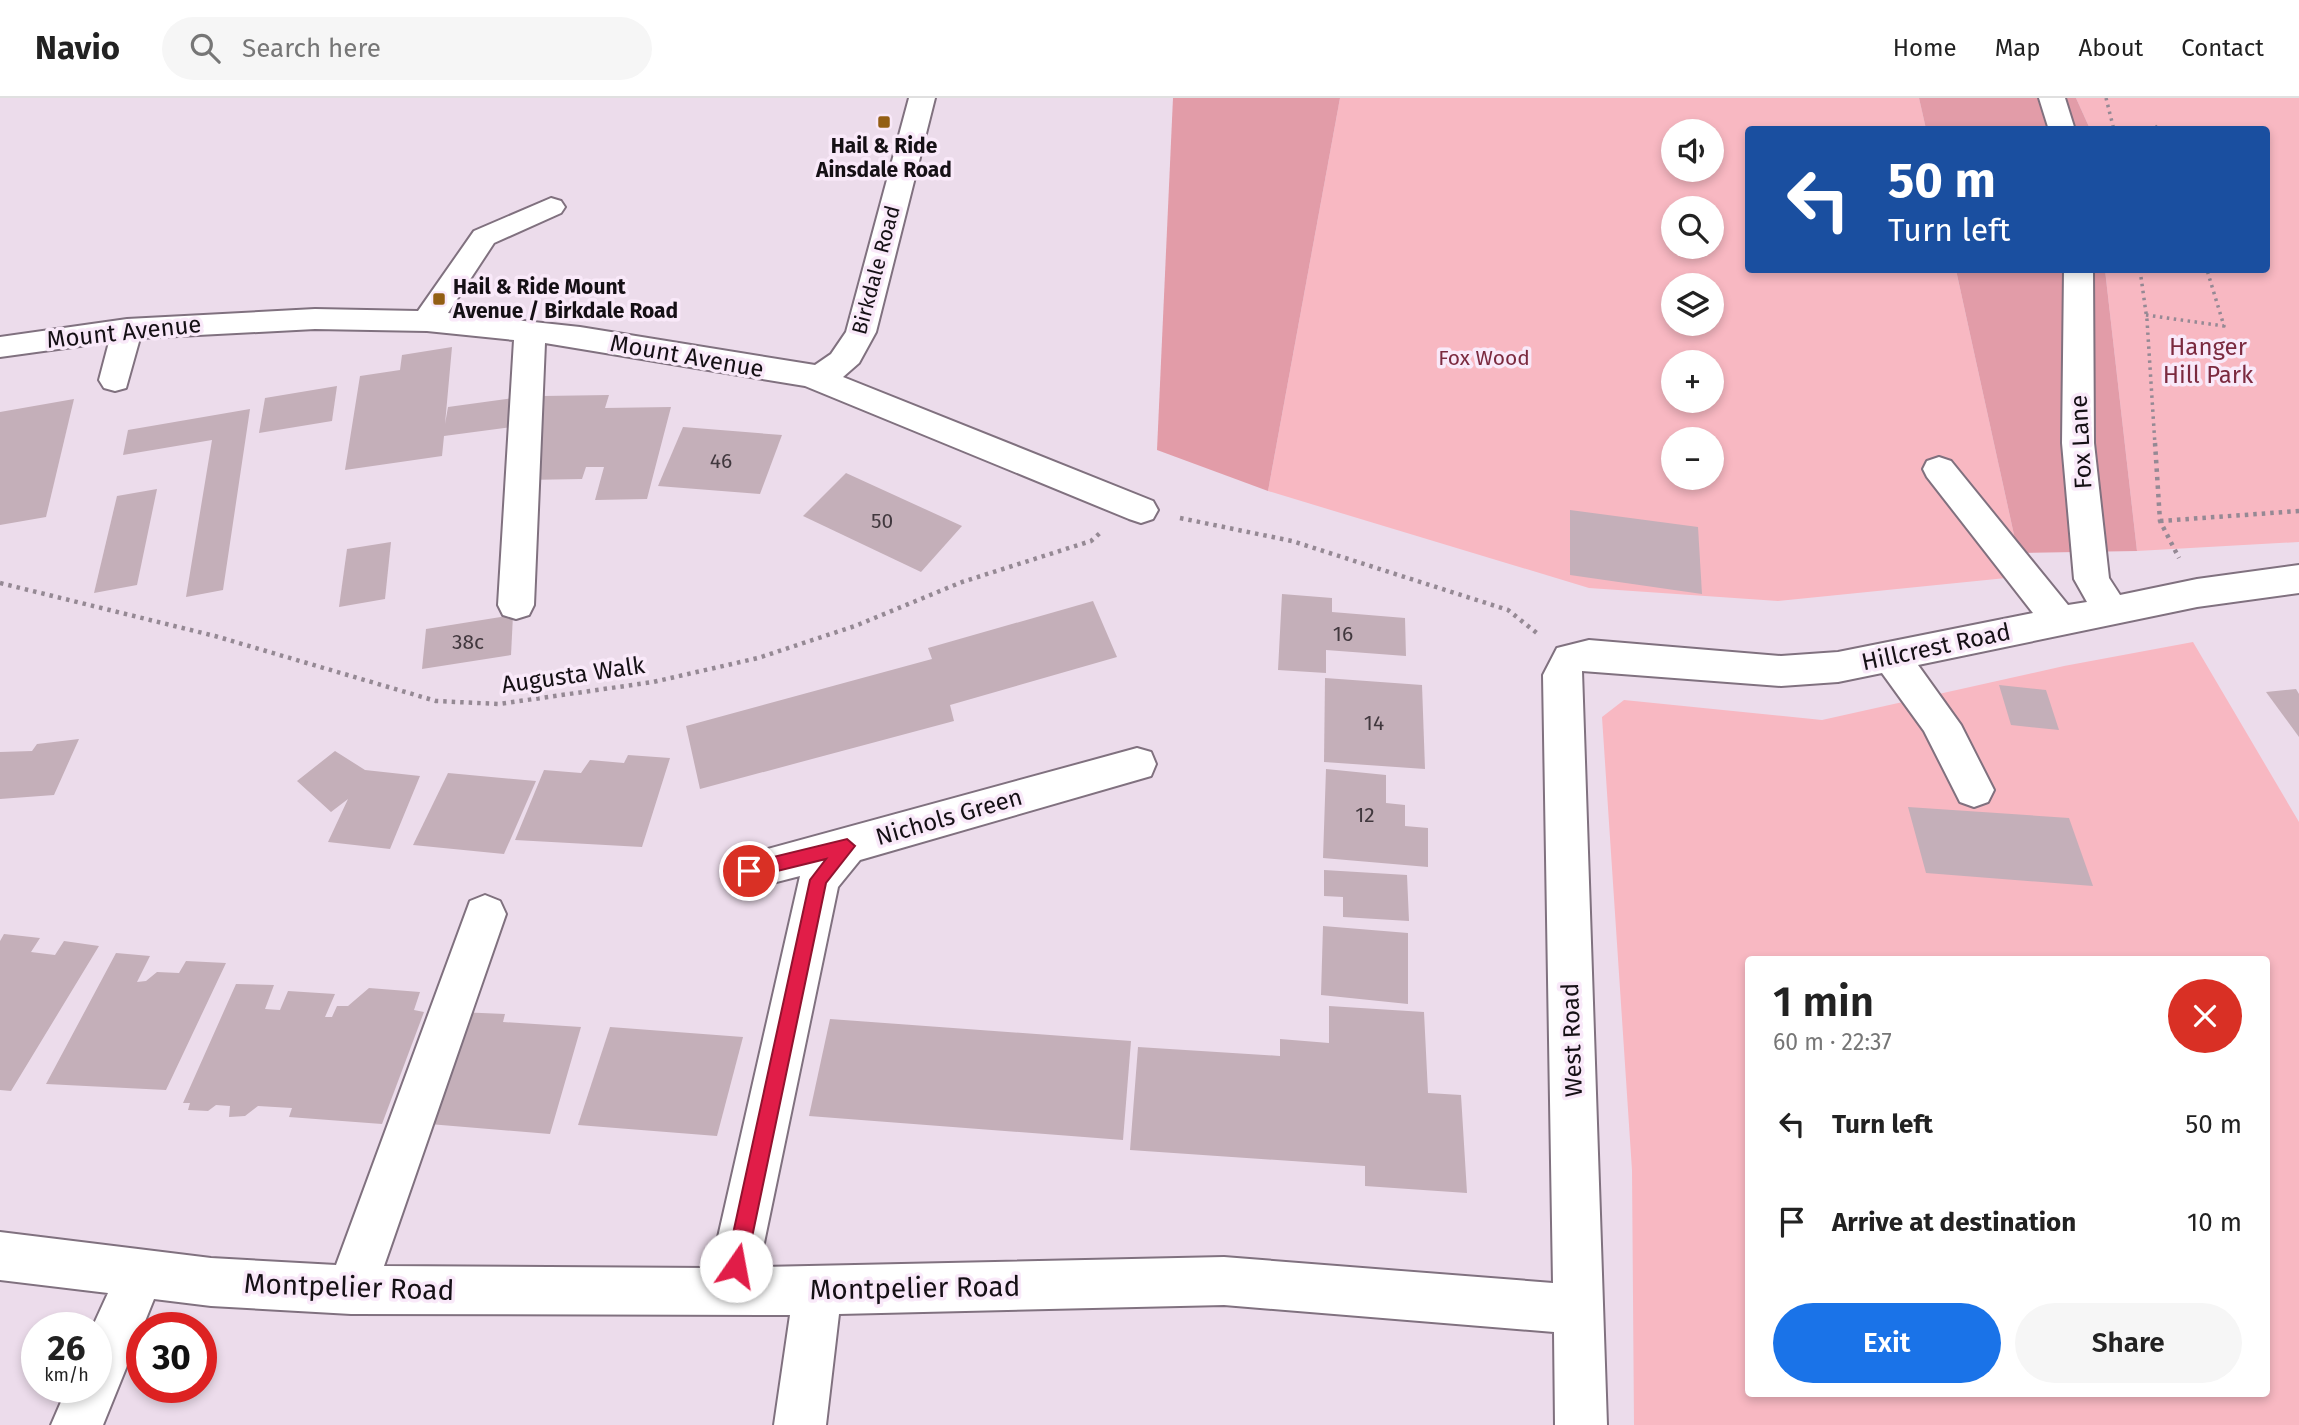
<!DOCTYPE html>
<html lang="en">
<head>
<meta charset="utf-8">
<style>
  :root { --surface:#fff; --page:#f6f6f6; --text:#222; --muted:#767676; --line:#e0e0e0; --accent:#1a73e8 }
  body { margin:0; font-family:"Fira Sans",sans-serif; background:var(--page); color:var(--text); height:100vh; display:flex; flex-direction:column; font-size:26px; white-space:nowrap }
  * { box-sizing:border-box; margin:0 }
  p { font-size:23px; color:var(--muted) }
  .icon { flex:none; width:38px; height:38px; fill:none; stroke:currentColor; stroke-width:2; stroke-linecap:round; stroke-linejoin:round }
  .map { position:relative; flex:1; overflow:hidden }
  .drawer { position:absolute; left:1745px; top:858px; width:525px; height:441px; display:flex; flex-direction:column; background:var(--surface); border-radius:7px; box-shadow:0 4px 10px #0003 }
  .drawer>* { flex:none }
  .guide { position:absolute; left:1745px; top:28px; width:525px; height:147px; border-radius:7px; box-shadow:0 4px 10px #0003; background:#1a4fa0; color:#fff; overflow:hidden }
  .fabs { position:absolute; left:1661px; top:21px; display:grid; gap:14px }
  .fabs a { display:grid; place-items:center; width:63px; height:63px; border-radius:50%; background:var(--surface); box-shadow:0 4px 10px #0003; font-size:35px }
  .speed { position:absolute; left:21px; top:1214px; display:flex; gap:14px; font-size:35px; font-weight:700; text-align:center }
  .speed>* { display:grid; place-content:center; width:91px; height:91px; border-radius:50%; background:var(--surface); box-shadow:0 4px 10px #0003; line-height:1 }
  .speed small { font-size:18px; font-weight:400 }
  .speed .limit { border:10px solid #d22; background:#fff; color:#111 }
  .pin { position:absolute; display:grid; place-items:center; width:60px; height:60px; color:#fff; margin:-30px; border:4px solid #fff; border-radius:50%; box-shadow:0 2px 7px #0007 }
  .me { position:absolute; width:77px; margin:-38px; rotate:12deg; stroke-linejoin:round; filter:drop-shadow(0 0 5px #0008) }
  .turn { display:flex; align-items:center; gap:24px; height:147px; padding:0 28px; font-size:32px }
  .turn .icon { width:91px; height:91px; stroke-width:2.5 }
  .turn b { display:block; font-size:49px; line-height:60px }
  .round { display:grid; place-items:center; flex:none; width:74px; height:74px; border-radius:37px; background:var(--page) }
  .summary { display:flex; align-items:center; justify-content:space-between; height:119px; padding:0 28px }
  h1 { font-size:42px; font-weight:600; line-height:52px }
  .action { display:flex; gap:14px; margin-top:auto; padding:14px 28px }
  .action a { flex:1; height:80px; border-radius:42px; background:var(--accent); color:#fff; font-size:28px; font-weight:600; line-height:80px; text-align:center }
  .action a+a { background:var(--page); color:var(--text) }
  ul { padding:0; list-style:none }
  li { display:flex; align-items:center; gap:21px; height:98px; padding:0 28px }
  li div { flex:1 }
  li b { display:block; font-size:26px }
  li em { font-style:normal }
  header { display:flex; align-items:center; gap:42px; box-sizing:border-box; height:98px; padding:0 35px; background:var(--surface); border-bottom:2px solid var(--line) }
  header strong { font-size:33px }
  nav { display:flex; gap:38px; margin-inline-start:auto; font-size:24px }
  .search { width:490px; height:63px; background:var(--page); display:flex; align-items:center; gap:18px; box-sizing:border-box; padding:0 24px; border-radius:38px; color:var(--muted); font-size:26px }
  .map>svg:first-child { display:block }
  .green { fill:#f8b8c2; fill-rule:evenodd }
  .forest { fill:#e29ca8 }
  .building { fill:#c4afb9 }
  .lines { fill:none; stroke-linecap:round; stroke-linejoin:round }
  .minor-casing { stroke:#80717f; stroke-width:4 }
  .path-far1 { stroke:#958994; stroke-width:3.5; stroke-dasharray:2.5 4.5; stroke-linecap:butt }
  .path { stroke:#958994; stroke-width:4.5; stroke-dasharray:3.5 5; stroke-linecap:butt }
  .minor { fill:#fff; fill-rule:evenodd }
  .route { fill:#e11d48; stroke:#92132f; stroke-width:2 }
  .poi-dot { fill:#935e14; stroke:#f9e9f9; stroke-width:2.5 }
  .labels { text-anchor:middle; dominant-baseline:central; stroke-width:7; stroke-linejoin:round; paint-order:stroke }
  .far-poi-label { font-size:21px; font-weight:bold; fill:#151015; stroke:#f9e9f9 }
  .far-street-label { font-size:21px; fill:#151015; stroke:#f9e9f9 }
  .far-park-label { font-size:21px; fill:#7b2a3f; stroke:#f9e9f9 }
  .number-label { font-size:21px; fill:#41383e }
  .street-label { font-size:24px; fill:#151015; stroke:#f9e9f9 }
  .park-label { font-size:24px; fill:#7b2a3f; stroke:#f9e9f9 }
  .near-street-label { font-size:28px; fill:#151015; stroke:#f9e9f9 }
</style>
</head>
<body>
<header>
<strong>Navio</strong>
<div class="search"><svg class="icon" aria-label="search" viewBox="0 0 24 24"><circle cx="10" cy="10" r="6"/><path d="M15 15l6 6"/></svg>Search here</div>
<nav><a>Home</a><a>Map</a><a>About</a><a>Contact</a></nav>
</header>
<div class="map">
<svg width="2299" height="1327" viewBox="0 0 2299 1327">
  <rect width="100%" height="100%" fill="#ecdceb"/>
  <g class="green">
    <path d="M1340 0H1919L1926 31 1748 32V172H1956L2018 455 2026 478 1778 503 1589 490 1268 393ZM1673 33H1712V72H1673ZM1673 110H1712V149H1673ZM1673 187H1712V226H1673ZM1673 264H1712V303H1673ZM1673 341H1712V380H1673Z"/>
    <path d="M2076 0H2299V444L2137 453 2105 172H2266V32L2090 31Z"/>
    <path d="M2193 544 2299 724V1327H1634L1632 1072 1602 619 1624 602 1822 622 2064 568ZM1748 861H2266V1295H1748Z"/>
  </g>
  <g class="forest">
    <path d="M1173 0H1340L1268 393 1157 352Z"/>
    <path d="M1919 0H2076L2090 31H1926Z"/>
    <path d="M1956 172H2105L2137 453 2018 455Z"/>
  </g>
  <g class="building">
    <path d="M452 249 445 326 448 309 514 300 511 329 444 338 442 358 345 372 360 278 400 272 402 257Z"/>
    <path d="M337 288 332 323 259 335 265 300Z"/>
    <path d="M609 297 605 310 671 309 647 401 595 402 604 369H586L582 381 524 382 543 298Z"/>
    <path d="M74 301 46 419 0 427V314Z"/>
    <path d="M250 311 223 492 186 499 212 342 123 357 128 332Z"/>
    <path d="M683 329 782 337 760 396 658 388Z"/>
    <path d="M846 375 962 428 921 474 803 418Z"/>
    <path d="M157 391 137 487 94 495 117 398Z"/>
    <path d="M1570 412 1698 429 1702 496 1570 477Z"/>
    <path d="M391 444 385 501 339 509 347 451Z"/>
    <path d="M1282 496 1332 500V514L1405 520 1406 558 1326 552V575L1278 572Z"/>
    <path d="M1093 503 1117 559 950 607 954 623 700 691 686 628 932 561 928 550Z"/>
    <path d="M513 517 511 557 422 571 426 531Z"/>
    <path d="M1325 580 1422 587 1425 671 1324 664Z"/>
    <path d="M1999 587 2046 592 2059 632 2011 627Z"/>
    <path d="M2296 591 2299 596V639L2266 594Z"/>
    <path d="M79 641 54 697 0 701V654L32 653 37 646Z"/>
    <path d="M335 653 365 672 420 678 390 751 328 744 348 701 331 714 297 683Z"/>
    <path d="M628 657 670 660 642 749 515 742 544 672 581 675 590 662 624 665Z"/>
    <path d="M1326 671 1386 677V705L1405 707V728L1428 730V769L1323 760Z"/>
    <path d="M448 675 536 683 504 756 413 747Z"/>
    <path d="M1908 709 2069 720 2093 788 1926 775Z"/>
    <path d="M1324 772 1407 777 1409 823 1343 819V799L1324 798Z"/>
    <path d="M1323 828 1408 835V906L1321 897Z"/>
    <path d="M4 836 40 840 31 854 55 857 64 843 99 848 11 993 0 992V843Z"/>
    <path d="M116 855 150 858 137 884 146 883 157 874 179 875 186 863 226 865 166 992 46 986Z"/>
    <path d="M236 886 274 887 265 911 280 912 288 893 335 896 325 919H332L337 908H348L369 890 420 894 414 912 424 914 382 1026 289 1019 292 1010 258 1008 245 1018 229 1019 230 1008 216 1007 208 1013 188 1012 190 1005H183Z"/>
    <path d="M1329 908 1424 914 1428 995 1461 997 1467 1095 1365 1088V1068L1130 1052 1138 949 1280 958V941L1329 945Z"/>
    <path d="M458 914 505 916 503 924 581 929 550 1036 417 1025Z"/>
    <path d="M830 921 1131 943 1123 1042 809 1018Z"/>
    <path d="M610 929 743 939 717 1038 578 1027Z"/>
  </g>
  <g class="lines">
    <defs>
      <g id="minor">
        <path d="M909 0H935L876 234 859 265 843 279 1153 403 1158 412 1153 421 1141 425 1129 421 805 288 545 245 534 507 529 517 516 521 503 517 498 507 514 242 427 233 315 231 140 240 126 290 115 293 104 290 99 282 109 244 0 259V239L127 221 315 211 418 213 474 133 551 100 561 103 565 109 561 115 494 145 448 215 580 229 815 267 831 256 846 234Z"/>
        <path d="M2039 0H2065L2075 32H2049Z"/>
        <path d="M2064 172H2093L2094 345 2109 480 2120 497 2197 481 2299 467V495L2197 509 1918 567 1961 627 1994 692 1988 704 1974 709 1960 704 1924 633 1882 575 1838 584 1781 588 1582 573 1607 1327H1555L1554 1234 1224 1207 839 1216 826 1327H774L790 1217 351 1216 211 1208 154 1201 103 1327H51L67 1290H96V1230H92L108 1195 0 1182V1134L211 1160 336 1167 470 803 485 797 500 803 506 816 384 1168 711 1170 800 778 749 791 735 786 729 773 735 760 1137 650 1151 654 1156 666 1151 678 860 762 838 789 759 1169 1224 1159 1553 1185 1543 577 1557 550 1589 542 1781 558 1838 554 2033 515 1927 379 1923 371 1927 363 1939 359 1951 363 2068 507 2087 504 2074 481 2062 345Z"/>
      </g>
    </defs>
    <use href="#minor" class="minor-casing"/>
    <g class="path-far1">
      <path d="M2106 0 2114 32"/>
      <path d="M2155 28 2160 32"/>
      <path d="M2140 172 2147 222 2155 347"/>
      <path d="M2146 217 2224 228 2207 172"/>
    </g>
    <g class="path">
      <path d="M2155 345 2160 423 2179 460"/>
      <path d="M1180 420 1292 443 1508 512 1538 536"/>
      <path d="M2160 423 2299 413"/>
      <path d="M0 485 215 538 436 603 499 606 653 584 758 560 855 528 962 484 1091 443 1100 435"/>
    </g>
    <use href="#minor" class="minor"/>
  </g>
  <path class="route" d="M847 741 855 748 826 785 746 1168 743 1176 736 1178 729 1176 726 1168 810 782 826 761 749 780 740 773 749 765Z"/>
  <g class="poi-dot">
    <rect x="877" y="17" width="14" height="14" rx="3.5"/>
    <rect x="432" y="194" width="14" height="14" rx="3.5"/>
  </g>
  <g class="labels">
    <g class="far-poi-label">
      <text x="884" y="48">Hail &amp; Ride<tspan x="884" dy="24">Ainsdale Road</tspan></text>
      <text x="453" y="189" text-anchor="start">Hail &amp; Ride Mount<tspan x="453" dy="24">Avenue / Birkdale Road</tspan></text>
    </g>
    <g class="far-street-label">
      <text transform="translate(876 172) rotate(-75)">Birkdale Road</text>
    </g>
    <g class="far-park-label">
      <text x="1484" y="260">Fox Wood</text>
    </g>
    <g class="number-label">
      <text x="721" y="363">46</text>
      <text x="882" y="423">50</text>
      <text x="1343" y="536">16</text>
      <text x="468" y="544">38c</text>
      <text x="1374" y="625">14</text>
      <text x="1365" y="717">12</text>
    </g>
    <g class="street-label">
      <text transform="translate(124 234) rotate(-6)">Mount Avenue</text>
      <text transform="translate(687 258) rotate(10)">Mount Avenue</text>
      <text transform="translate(2081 344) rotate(-93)">Fox Lane</text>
      <text transform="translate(1936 549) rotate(-12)">Hillcrest Road</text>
      <text transform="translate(573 577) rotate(-8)">Augusta Walk</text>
      <text transform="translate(949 719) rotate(-16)">Nichols Green</text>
      <text transform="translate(1572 942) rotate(-92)">West Road</text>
    </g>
    <g class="park-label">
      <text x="2208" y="249">Hanger<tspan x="2208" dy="28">Hill Park</tspan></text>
    </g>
    <g class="near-street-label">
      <text transform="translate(349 1189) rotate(2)">Montpelier Road</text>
      <text transform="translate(915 1190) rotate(-1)">Montpelier Road</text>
    </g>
  </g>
</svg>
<div class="fabs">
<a><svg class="icon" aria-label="sound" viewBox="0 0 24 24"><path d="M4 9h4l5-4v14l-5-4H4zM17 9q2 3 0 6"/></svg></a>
<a><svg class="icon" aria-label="search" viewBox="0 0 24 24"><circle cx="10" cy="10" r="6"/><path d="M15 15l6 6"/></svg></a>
<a><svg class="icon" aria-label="layers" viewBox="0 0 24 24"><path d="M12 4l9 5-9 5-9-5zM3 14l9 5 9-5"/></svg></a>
<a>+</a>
<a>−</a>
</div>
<div class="speed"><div>26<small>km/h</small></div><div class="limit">30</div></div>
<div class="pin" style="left:749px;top:773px;background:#d93025"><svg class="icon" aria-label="arrive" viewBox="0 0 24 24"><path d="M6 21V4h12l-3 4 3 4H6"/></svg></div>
<svg class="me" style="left:736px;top:1168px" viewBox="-20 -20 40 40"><circle r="19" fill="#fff"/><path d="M0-13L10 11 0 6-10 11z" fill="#e11d48"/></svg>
<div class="guide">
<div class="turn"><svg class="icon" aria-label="left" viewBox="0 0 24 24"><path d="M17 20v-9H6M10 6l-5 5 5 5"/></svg><div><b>50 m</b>Turn left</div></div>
</div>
<section class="drawer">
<div class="summary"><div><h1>1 min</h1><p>60 m · 22:37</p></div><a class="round" style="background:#d93025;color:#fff"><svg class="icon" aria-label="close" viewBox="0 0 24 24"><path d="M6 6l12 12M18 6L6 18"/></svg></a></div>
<ul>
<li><svg class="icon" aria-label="left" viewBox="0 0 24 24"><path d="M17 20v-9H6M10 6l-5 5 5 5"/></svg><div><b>Turn left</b></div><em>50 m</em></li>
<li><svg class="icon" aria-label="arrive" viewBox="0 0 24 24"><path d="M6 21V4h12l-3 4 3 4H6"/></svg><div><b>Arrive at destination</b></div><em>10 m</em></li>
</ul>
<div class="action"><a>Exit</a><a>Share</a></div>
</section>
</div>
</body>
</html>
